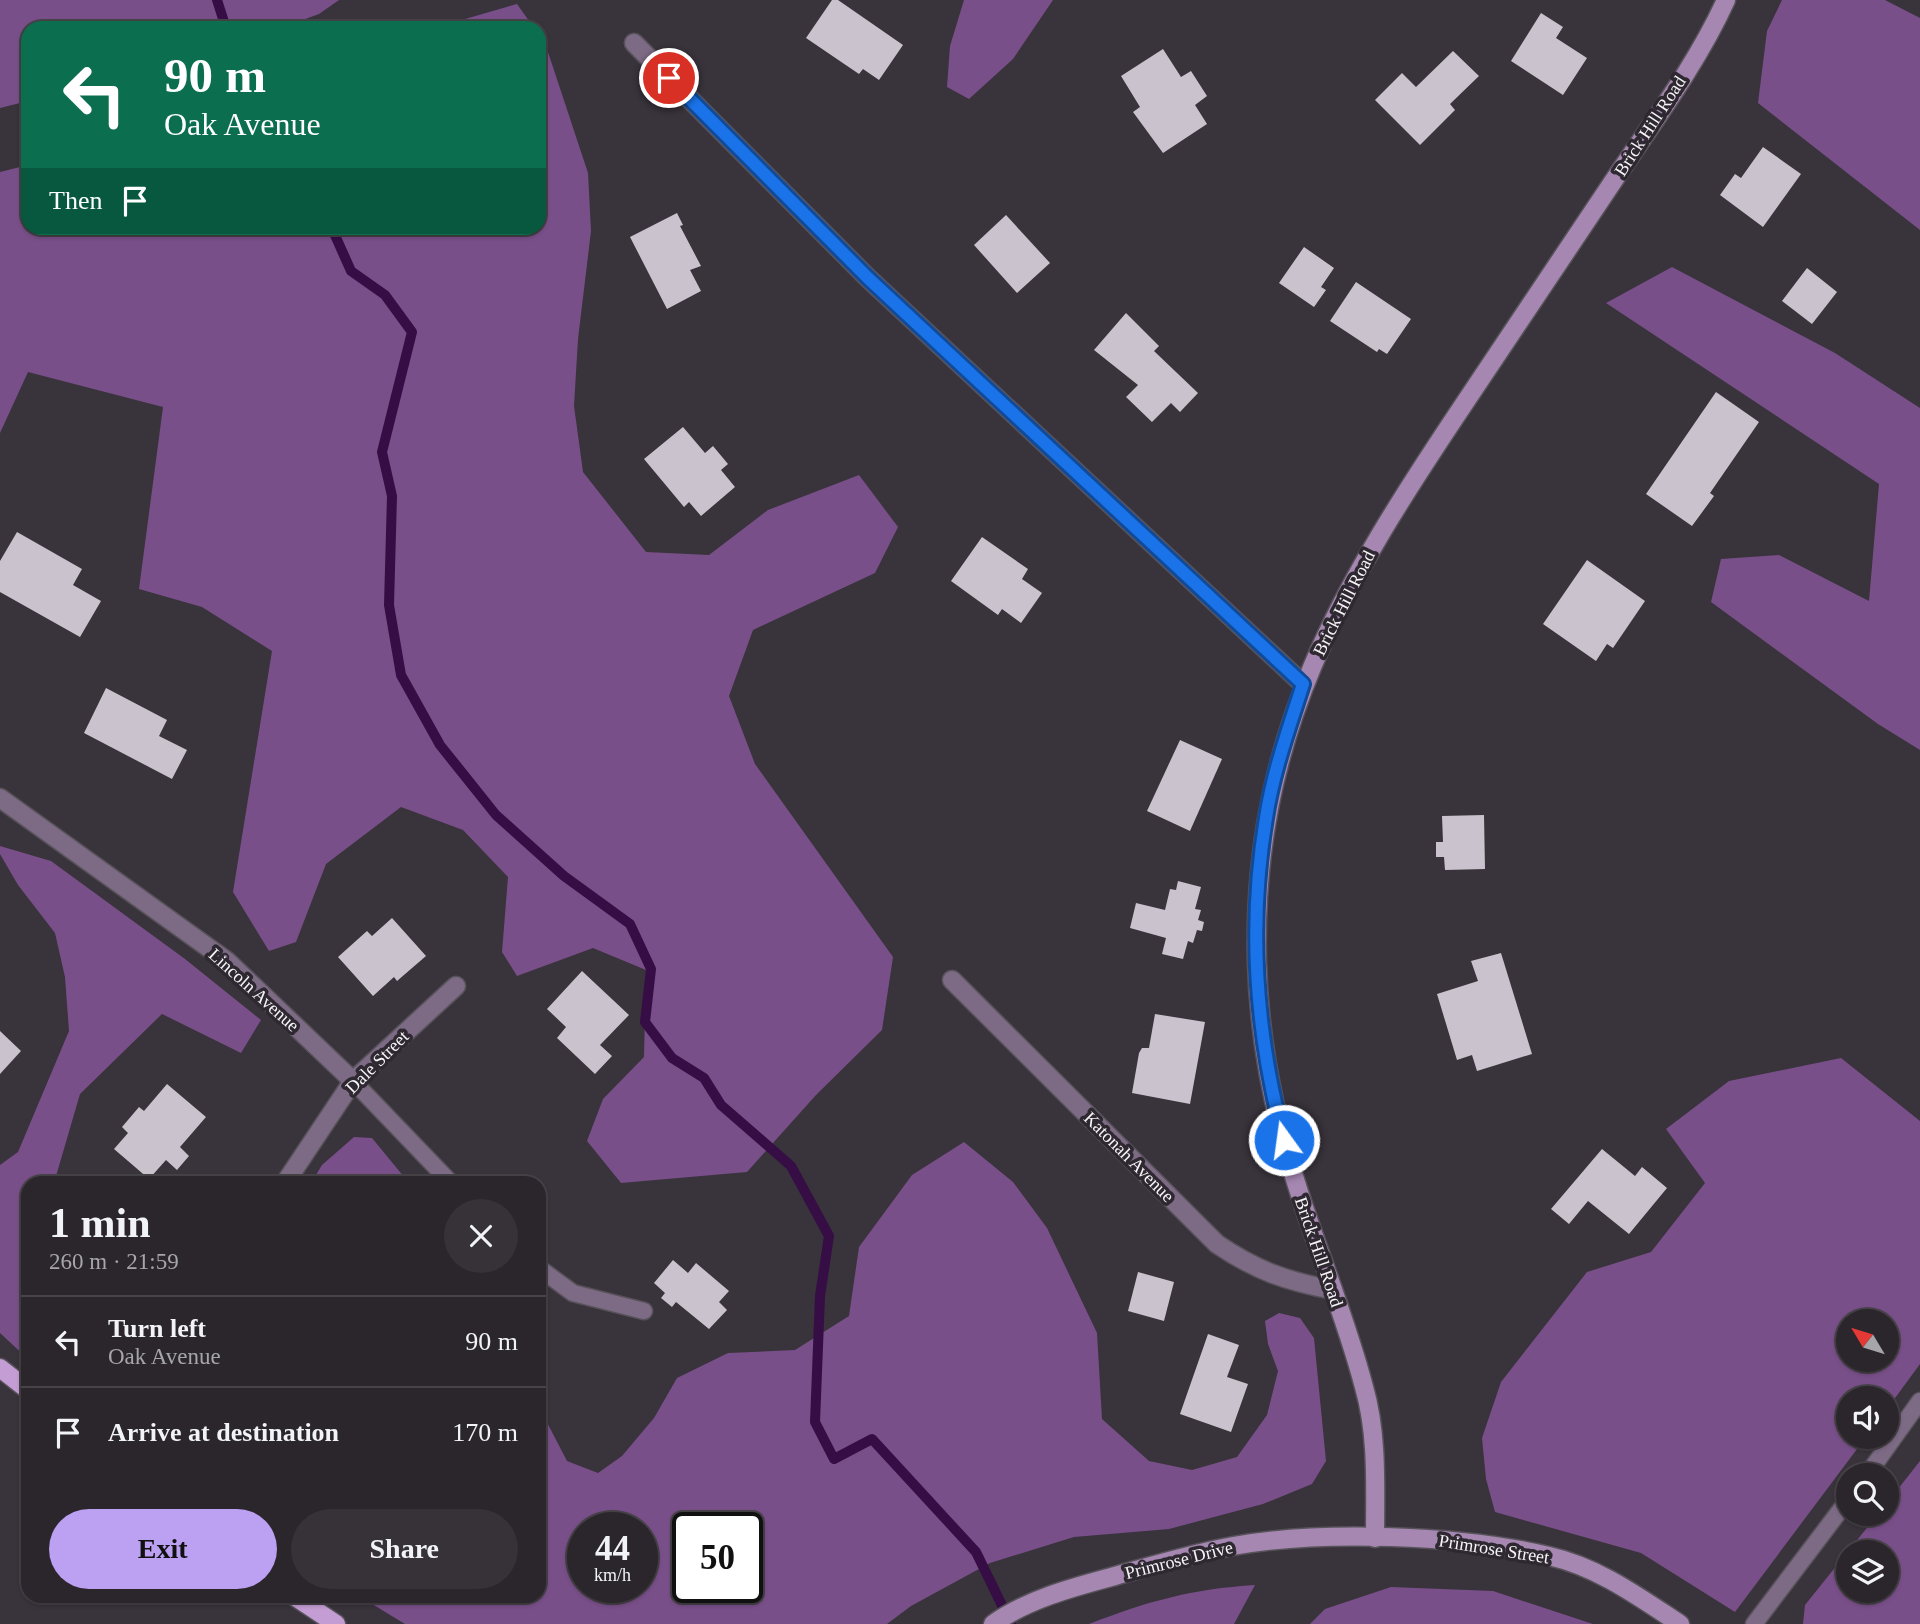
<!DOCTYPE html>
<html lang="en">
<head>
<meta charset="utf-8">
<style>
  :root { --surface:#2b262c; --page:#373238; --text:#f1f3f6; --muted:#a6a5a9; --line:#474348; --accent:#bca0f2 }
  body { margin:0; font-family:"Times New Roman",serif; background:var(--page); color:var(--text); height:100vh; display:flex; flex-direction:column; font-size:26px; white-space:nowrap }
  * { box-sizing:border-box; margin:0 }
  p { font-size:23px; color:var(--muted) }
  .icon { flex:none; width:38px; height:38px; fill:none; stroke:currentColor; stroke-width:2; stroke-linecap:round; stroke-linejoin:round }
  .map { position:relative; flex:1; overflow:hidden }
  .panel { position:absolute; left:21px; top:1176px; width:525px; height:427px; display:flex; flex-direction:column; background:var(--surface); border-radius:21px; box-shadow:0 2px 5px #0004,0 0 0 2px var(--line) }
  .panel>* { flex:none }
  .hud { position:absolute; left:21px; top:21px; width:525px; height:214px; border-radius:21px; box-shadow:0 2px 5px #0004,0 0 0 2px var(--line); background:#0b6e4f; color:#fff; overflow:hidden }
  .needle { width:46px; rotate:308deg }
  .controls { position:absolute; left:1836px; top:1309px; display:grid; gap:14px }
  .controls a { display:grid; place-items:center; width:63px; height:63px; border-radius:50%; background:var(--surface); box-shadow:0 2px 5px #0004,0 0 0 2px var(--line); font-size:35px }
  .speed { position:absolute; left:567px; top:1512px; display:flex; gap:14px; font-size:35px; font-weight:700; text-align:center }
  .speed>* { display:grid; place-content:center; width:91px; height:91px; border-radius:50%; background:var(--surface); box-shadow:0 2px 5px #0004,0 0 0 2px var(--line); line-height:1 }
  .speed small { font-size:18px; font-weight:400 }
  .speed .limit { border:4px solid #111; border-radius:10px; background:#fff; color:#111 }
  .pin { position:absolute; display:grid; place-items:center; width:60px; height:60px; color:#fff; margin:-30px; border:4px solid #fff; border-radius:50%; box-shadow:0 2px 7px #0007 }
  .me { position:absolute; width:77px; margin:-38px; rotate:346deg; stroke-linejoin:round; filter:drop-shadow(0 0 5px #0008) }
  .turn { display:flex; align-items:center; gap:24px; height:147px; padding:0 28px; font-size:32px }
  .turn .icon { width:91px; height:91px; stroke-width:2.5 }
  .turn b { display:block; font-size:49px; line-height:60px }
  .then { display:flex; align-items:center; height:66px; padding:0 28px; background:#0003; gap:14px; font-size:26px }
  .round { display:grid; place-items:center; flex:none; width:74px; height:74px; border-radius:37px; background:var(--page) }
  .summary { display:flex; align-items:center; justify-content:space-between; height:119px; padding:0 28px }
  h1 { font-size:42px; font-weight:700; line-height:52px }
  .cta { display:flex; gap:14px; margin-top:auto; padding:14px 28px }
  .cta a { flex:1; height:80px; border-radius:42px; background:var(--accent); color:#111; font-size:28px; font-weight:700; line-height:80px; text-align:center }
  .cta a+a { background:var(--page); color:var(--text) }
  ul { padding:0; list-style:none }
  li { display:flex; align-items:center; gap:21px; height:91px; padding:0 28px; border-top:2px solid var(--line) }
  li div { flex:1 }
  li b { display:block; font-size:26px }
  li em { font-style:normal }
  .map>svg:first-child { display:block }
  .forest { fill:#794f89; fill-rule:evenodd }
  .lines { fill:none; stroke-linecap:round; stroke-linejoin:round }
  .stream { stroke:#360e45; stroke-width:10 }
  .building { fill:#cac3cd }
  .service-casing { stroke:#575259; stroke-width:19 }
  .minor-casing { stroke:#575259; stroke-width:21 }
  .secondary-casing { stroke:#575259; stroke-width:21 }
  .primary-casing { stroke:#575259; stroke-width:21 }
  .service { stroke:#7d6a85; stroke-width:16 }
  .minor { stroke:#7d6a85; stroke-width:18 }
  .secondary { stroke:#a587b1; stroke-width:18 }
  .primary { stroke:#c39dd3; stroke-width:18 }
  .route-casing { stroke:#114b97; stroke-width:18 }
  .route { stroke:#1a73e8; stroke-width:12 }
  .labels { text-anchor:middle; dominant-baseline:central; stroke-width:7; stroke-linejoin:round; paint-order:stroke }
  .street-label { font-size:18px; fill:#f7f3f8; stroke:#2e2931 }
</style>
</head>
<body>
<div class="map">
<svg width="1920" height="1624" viewBox="0 0 1920 1624">
  <rect width="100%" height="100%" fill="#39333b"/>
  <g class="forest">
    <path d="M0 0H339L319 14 281 28H28V101L0 108Z"/>
    <path d="M964 0H1053L1013 59 969 99 947 87 950 46Z"/>
    <path d="M1782 0H1885L1920 18V230L1758 103 1767 31Z"/>
    <path d="M517 4 534 28H434Z"/>
    <path d="M539 35 545 43 588 173 591 231 578 339 574 406 583 472 646 552 709 555 768 510 859 475 898 527 875 573 753 630 729 696 755 764 893 957 882 1030 816 1095 747 1172 621 1183 587 1141 603 1099 644 1057 646 970 593 948 517 976 502 952 508 877 463 830 401 807 326 864 296 942 269 951 233 892 272 651 202 607 139 589 163 407 28 372 0 433V172L28 165V228H539Z"/>
    <path d="M1672 267 1835 353 1920 408V750L1878 724 1711 602 1721 559 1779 555 1869 601 1879 484 1606 303Z"/>
    <path d="M0 846 51 861 185 959 261 1020 241 1053 162 1014 80 1094 54 1183H28V1359L0 1333V1165L18 1152 69 1031 65 977 55 933 18 885 0 854Z"/>
    <path d="M1841 1058 1920 1121V1364L1887 1409 1886 1398H1848V1437H1866L1735 1612 1641 1553 1495 1512 1486 1479 1482 1438 1501 1382 1587 1272 1651 1252 1705 1183 1666 1129 1729 1081ZM1848 1321H1886V1360H1848Z"/>
    <path d="M354 1137 372 1138 409 1183H311L322 1165Z"/>
    <path d="M964 1142 1013 1182 1047 1228 1097 1333 1102 1419 1149 1461 1192 1470 1237 1457 1267 1415 1278 1371 1268 1344 1265 1321 1279 1313 1300 1318 1314 1338 1326 1461 1312 1484 1263 1504 1169 1529 1074 1537 990 1563 911 1606 887 1624H405L359 1596H539V1407L567 1461 598 1473 622 1456 654 1418 677 1378 728 1353 795 1350 849 1316 859 1247 912 1175ZM583 1528H642V1587H583ZM688 1528H747V1587H688Z"/>
    <path d="M1920 1461V1624H1803L1805 1605 1878 1514H1886L1887 1503ZM1886 1552V1591H1848V1552Z"/>
    <path d="M1255 1585 1234 1624H1089C1148 1601 1192 1589 1255 1585Z"/>
    <path d="M1391 1587 1493 1591 1593 1624H1310L1325 1609Z"/>
  </g>
  <g class="lines">
    <g class="stream">
      <path d="M217 0 226 28"/>
      <path d="M327 228 334 233 351 271 385 295 412 332 382 452 392 496 389 605 401 675 440 745 496 815 564 876 630 924 651 969 645 1022 672 1058 704 1078 721 1105 791 1166 829 1236 820 1296 815 1422 834 1459 872 1439 976 1552 1011 1624"/>
    </g>
  </g>
  <g class="building">
    <path d="M832 0H838L903 45 879 80 863 69 859 74 806 38Z"/>
    <path d="M1541 13 1563 27 1556 38 1587 58 1563 95 1511 61Z"/>
    <path d="M1163 49 1181 77 1191 71 1207 96 1195 105 1207 124 1163 153 1133 112 1140 107 1121 76Z"/>
    <path d="M1453 51 1479 76 1450 104 1455 110 1420 145 1375 100 1402 73 1416 87Z"/>
    <path d="M1763 147 1801 174 1763 227 1720 195 1735 174 1741 178Z"/>
    <path d="M677 213 683 225 680 226 701 266 690 270 701 291 667 309 630 237Z"/>
    <path d="M1006 215 1050 263 1017 293 974 245Z"/>
    <path d="M1304 247 1334 268 1321 287 1326 290 1314 307 1279 283Z"/>
    <path d="M1807 268 1837 292 1812 324 1782 301Z"/>
    <path d="M1356 282 1411 319 1387 354 1379 349 1377 352 1330 321Z"/>
    <path d="M1126 313 1159 346 1154 351 1198 393 1180 412 1171 403 1152 422 1126 397 1138 385 1094 350Z"/>
    <path d="M1716 392 1759 422 1710 493 1714 496 1692 526 1646 494Z"/>
    <path d="M683 427 705 453 713 446 728 464 721 470 735 487 701 516 689 502 684 507 644 459Z"/>
    <path d="M17 532 82 569 73 585 101 601 80 637 0 592V561Z"/>
    <path d="M982 537 1028 569 1022 579 1042 593 1021 623 1002 609 998 615 951 581Z"/>
    <path d="M1587 560 1645 601 1613 648 1607 644 1596 661 1543 624Z"/>
    <path d="M106 688 167 720 159 736 187 750 172 779 84 733Z"/>
    <path d="M1180 740 1222 759 1190 831 1147 811Z"/>
    <path d="M1484 815 1485 869 1445 870 1444 857H1436V842H1443L1442 816Z"/>
    <path d="M1178 881 1201 887 1195 909 1201 910 1198 920 1204 922 1202 931 1197 930 1193 943 1188 941 1183 959 1162 954 1166 938 1130 928 1136 903 1165 910 1170 889 1176 890Z"/>
    <path d="M392 918 426 956 397 981 394 977 373 996 338 957 367 931 372 936Z"/>
    <path d="M1501 953 1532 1054 1477 1071 1472 1055 1457 1060 1437 994 1478 981 1471 961Z"/>
    <path d="M582 971 629 1015 600 1045 612 1056 595 1074 557 1038 566 1027 547 1009Z"/>
    <path d="M1155 1014 1205 1022 1190 1104 1132 1093 1139 1053 1142 1048H1149Z"/>
    <path d="M0 1031 21 1051 0 1074Z"/>
    <path d="M167 1084 206 1117 180 1147 189 1156 177 1170 166 1160 149 1179 114 1149 128 1133 122 1127 139 1107 144 1111Z"/>
    <path d="M1602 1149 1635 1176 1642 1167 1667 1188 1629 1234 1588 1201 1569 1224 1551 1209Z"/>
    <path d="M673 1260 688 1273 696 1263 729 1291 719 1302 727 1310 709 1329 676 1302 672 1307 661 1298 665 1293 654 1283Z"/>
    <path d="M1138 1272 1174 1282 1164 1321 1128 1311Z"/>
    <path d="M1208 1334 1239 1345 1227 1377 1248 1384 1231 1432 1180 1414Z"/>
  </g>
  <g class="lines">
    <defs>
      <g id="service">
        <path d="M353 1081 451 1183"/>
        <path d="M539 1268 573 1293 644 1311"/>
        <path d="M1867 1475 1920 1401"/>
        <path d="M1754 1624 1848 1500"/>
      </g>
      <g id="minor">
        <path d="M634 43 868 278 1303 684"/>
        <path d="M0 798 227 961 353 1081"/>
        <path d="M952 980 1217 1244C1257 1271 1286 1281 1333 1290"/>
        <path d="M285 1183 353 1081 456 986"/>
      </g>
      <g id="secondary">
        <path d="M1375 1538C1375 1488 1378 1435 1364 1387 1347 1322 1321 1259 1300 1195 1275 1120 1259 1041 1257 963 1251 735 1342 586 1464 404 1513 331 1561 259 1610 186 1650 126 1696 66 1726 0"/>
        <path d="M993 1624C1028 1599 1074 1587 1115 1576 1154 1565 1193 1553 1233 1546 1322 1530 1461 1535 1549 1556 1598 1567 1639 1597 1680 1624"/>
      </g>
      <g id="primary">
        <path d="M0 1368 28 1390"/>
        <path d="M294 1596 336 1624"/>
      </g>
    </defs>
    <use href="#service" class="service-casing"/>
    <use href="#minor" class="minor-casing"/>
    <use href="#secondary" class="secondary-casing"/>
    <use href="#primary" class="primary-casing"/>
    <use href="#service" class="service"/>
    <use href="#minor" class="minor"/>
    <use href="#secondary" class="secondary"/>
    <use href="#primary" class="primary"/>
  </g>
  <g class="lines">
    <defs>
      <path id="route" d="M669 78 868 278 1303 684C1289 728 1273 772 1266 818 1248 925 1256 1035 1284 1140"/>
    </defs>
    <use href="#route" class="route-casing"/>
    <use href="#route" class="route"/>
  </g>
  <g class="labels">
    <g class="street-label">
      <text transform="translate(1650 126) rotate(-57)">Brick Hill Road</text>
      <text transform="translate(1344 603) rotate(-63)">Brick Hill Road</text>
      <text transform="translate(254 990) rotate(42)">Lincoln Avenue</text>
      <text transform="translate(377 1062) rotate(-45)">Dale Street</text>
      <text transform="translate(1129 1157) rotate(45)">Katonah Avenue</text>
      <text transform="translate(1319 1252) rotate(71)">Brick Hill Road</text>
      <text transform="translate(1494 1549) rotate(9)">Primrose Street</text>
      <text transform="translate(1179 1560) rotate(-14)">Primrose Drive</text>
    </g>
  </g>
</svg>
<div class="controls">
<a><svg class="needle" viewBox="-14 -14 28 28"><path d="M0-13l5 13h-10z" fill="#e53935"/><path d="M0 13l5-13h-10z" fill="#a6a5a9"/></svg></a>
<a><svg class="icon" aria-label="sound" viewBox="0 0 24 24"><path d="M4 9h4l5-4v14l-5-4H4zM17 9q2 3 0 6"/></svg></a>
<a><svg class="icon" aria-label="search" viewBox="0 0 24 24"><circle cx="10" cy="10" r="6"/><path d="M15 15l6 6"/></svg></a>
<a><svg class="icon" aria-label="layers" viewBox="0 0 24 24"><path d="M12 4l9 5-9 5-9-5zM3 14l9 5 9-5"/></svg></a>
</div>
<div class="speed"><div>44<small>km/h</small></div><div class="limit">50</div></div>
<div class="pin" style="left:669px;top:78px;background:#d93025"><svg class="icon" aria-label="arrive" viewBox="0 0 24 24"><path d="M6 21V4h12l-3 4 3 4H6"/></svg></div>
<svg class="me" style="left:1284px;top:1140px" viewBox="-20 -20 40 40"><circle r="17" fill="#1a73e8" stroke="#fff" stroke-width="3"/><path d="M0-11L8 9 0 5-8 9z" fill="#fff"/></svg>
<div class="hud">
<div class="turn"><svg class="icon" aria-label="left" viewBox="0 0 24 24"><path d="M17 20v-9H6M10 6l-5 5 5 5"/></svg><div><b>90 m</b>Oak Avenue</div></div>
<div class="then">Then<svg class="icon" aria-label="arrive" viewBox="0 0 24 24"><path d="M6 21V4h12l-3 4 3 4H6"/></svg></div>
</div>
<section class="panel">
<div class="summary"><div><h1>1 min</h1><p>260 m · 21:59</p></div><a class="round"><svg class="icon" aria-label="close" viewBox="0 0 24 24"><path d="M6 6l12 12M18 6L6 18"/></svg></a></div>
<ul>
<li><svg class="icon" aria-label="left" viewBox="0 0 24 24"><path d="M17 20v-9H6M10 6l-5 5 5 5"/></svg><div><b>Turn left</b><p>Oak Avenue</p></div><em>90 m</em></li>
<li><svg class="icon" aria-label="arrive" viewBox="0 0 24 24"><path d="M6 21V4h12l-3 4 3 4H6"/></svg><div><b>Arrive at destination</b></div><em>170 m</em></li>
</ul>
<div class="cta"><a>Exit</a><a>Share</a></div>
</section>
</div>
</body>
</html>
